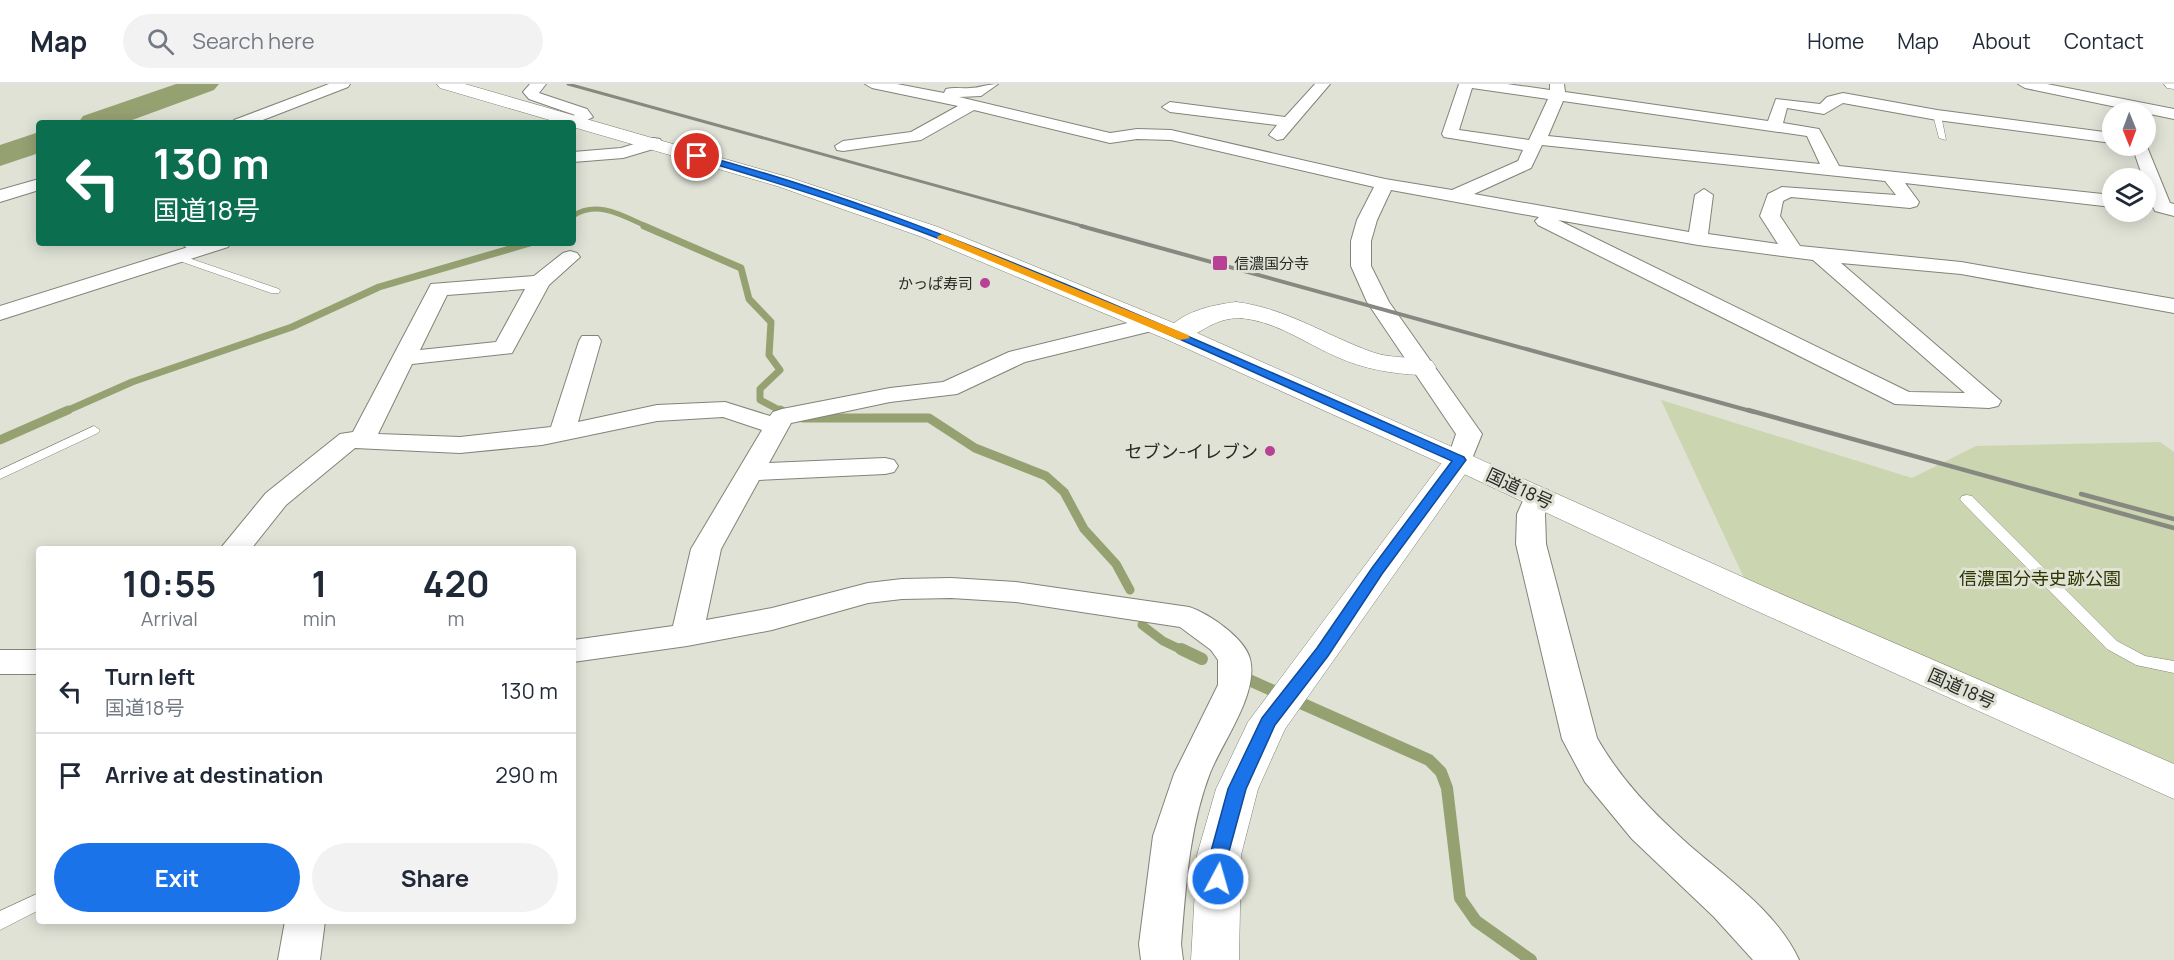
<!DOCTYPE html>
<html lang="en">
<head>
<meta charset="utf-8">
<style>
  :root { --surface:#fff; --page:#f2f2f3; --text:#1f2937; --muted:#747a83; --line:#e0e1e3; --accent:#1a73e8 }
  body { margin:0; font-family:Manrope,"Noto Sans JP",sans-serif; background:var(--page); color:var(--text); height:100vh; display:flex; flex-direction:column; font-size:22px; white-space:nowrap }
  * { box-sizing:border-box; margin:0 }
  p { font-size:20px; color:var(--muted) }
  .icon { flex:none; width:33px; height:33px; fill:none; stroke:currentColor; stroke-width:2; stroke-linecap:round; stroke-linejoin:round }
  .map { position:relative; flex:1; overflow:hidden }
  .drawer { position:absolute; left:36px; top:462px; width:540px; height:378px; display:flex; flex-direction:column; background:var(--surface); border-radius:6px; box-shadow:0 3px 15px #0003 }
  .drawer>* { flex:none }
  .guide { position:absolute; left:36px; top:36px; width:540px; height:126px; border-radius:6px; box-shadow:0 3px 15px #0003; background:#0b6e4f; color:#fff; overflow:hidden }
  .needle { width:39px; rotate:179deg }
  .controls { position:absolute; left:2102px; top:18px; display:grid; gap:12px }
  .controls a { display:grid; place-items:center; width:54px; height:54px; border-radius:50%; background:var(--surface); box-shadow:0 3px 15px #0003; font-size:30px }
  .pin { position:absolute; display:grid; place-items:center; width:51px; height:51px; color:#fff; margin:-26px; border:3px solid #fff; border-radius:50%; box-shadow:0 2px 6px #0007 }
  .me { position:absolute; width:66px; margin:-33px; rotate:6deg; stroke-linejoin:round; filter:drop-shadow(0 0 4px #0008) }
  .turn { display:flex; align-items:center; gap:21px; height:126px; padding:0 18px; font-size:27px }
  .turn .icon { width:78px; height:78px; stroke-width:2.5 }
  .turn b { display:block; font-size:42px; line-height:51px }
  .eta { display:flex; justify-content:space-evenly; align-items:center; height:102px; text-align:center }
  .eta b { font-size:36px; font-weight:700; line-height:42px }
  .button { display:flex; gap:12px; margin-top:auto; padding:12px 18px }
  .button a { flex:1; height:69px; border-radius:36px; background:var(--accent); color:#fff; font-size:24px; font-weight:700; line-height:69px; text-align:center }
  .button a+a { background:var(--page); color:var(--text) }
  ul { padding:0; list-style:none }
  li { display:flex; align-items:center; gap:18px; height:84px; padding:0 18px; border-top:2px solid var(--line) }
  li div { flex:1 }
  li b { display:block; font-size:22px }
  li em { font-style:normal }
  header { display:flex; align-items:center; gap:36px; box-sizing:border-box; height:84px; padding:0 30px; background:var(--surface); border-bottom:2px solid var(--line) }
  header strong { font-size:28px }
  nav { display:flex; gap:33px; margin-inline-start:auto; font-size:21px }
  .search { width:420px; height:54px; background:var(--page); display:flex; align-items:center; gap:15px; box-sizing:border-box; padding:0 21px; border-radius:33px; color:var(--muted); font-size:22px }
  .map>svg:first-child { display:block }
  .green { fill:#cbd5af }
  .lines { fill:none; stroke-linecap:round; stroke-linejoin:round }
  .stream-far3 { stroke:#96a172; stroke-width:5 }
  .stream-far2 { stroke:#96a172; stroke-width:7 }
  .stream-far1 { stroke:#96a172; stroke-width:9 }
  .stream { stroke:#96a172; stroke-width:12 }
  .river { fill:#96a172; fill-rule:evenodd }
  .lane-casing { stroke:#818478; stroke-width:1 }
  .street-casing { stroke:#818478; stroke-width:2 }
  .secondary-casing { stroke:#818478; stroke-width:1 }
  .highway-casing { stroke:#818478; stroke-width:1 }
  .lane { fill:#fff; fill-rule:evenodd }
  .street { fill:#fff; fill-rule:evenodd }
  .secondary { fill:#fff; fill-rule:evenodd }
  .highway { fill:#fff; fill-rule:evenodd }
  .rail-far2 { stroke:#878980; stroke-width:3 }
  .rail-far1 { stroke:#878980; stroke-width:4 }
  .rail { stroke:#878980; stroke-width:4.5 }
  .route { fill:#1a73e8; stroke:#114b97; stroke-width:1.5 }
  .slow { fill:#f59e0b }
  .poi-dot { fill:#b84095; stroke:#dfe2d5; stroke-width:2 }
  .labels { text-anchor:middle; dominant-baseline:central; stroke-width:6; stroke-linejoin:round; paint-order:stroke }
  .far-poi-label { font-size:15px; fill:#292b26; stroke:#dfe2d5; text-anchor:start }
  .poi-label { font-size:18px; fill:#292b26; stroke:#dfe2d5; text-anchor:end }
  .street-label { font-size:18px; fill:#292b26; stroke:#dfe2d5 }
  .park-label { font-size:18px; fill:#2e3700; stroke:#dfe2d5 }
</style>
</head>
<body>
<header>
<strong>Map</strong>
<div class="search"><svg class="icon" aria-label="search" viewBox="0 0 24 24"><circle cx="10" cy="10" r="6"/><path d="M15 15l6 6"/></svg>Search here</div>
<nav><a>Home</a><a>Map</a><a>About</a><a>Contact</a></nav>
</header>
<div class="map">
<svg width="2174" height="876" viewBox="0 0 2174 876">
  <rect width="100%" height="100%" fill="#dfe2d5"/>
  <path class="green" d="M1661 316 1912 394 1976 362 2160 358 2174 368V700L1752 511Z"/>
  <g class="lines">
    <path class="stream-far3" d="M573 132C597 115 625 133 648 143"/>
    <g class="stream-far2">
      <path d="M644 142 741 184 749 215 771 238 769 271 780 286 760 305V316L783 328"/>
      <path d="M64 328 132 298 292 243 379 203 530 159"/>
    </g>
    <g class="stream-far1">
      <path d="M780 326 787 330"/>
      <path d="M803 334H929L975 364 1046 392 1064 408 1084 445 1116 480 1130 506"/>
      <path d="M0 356 68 326"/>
      <path d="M1142 541 1163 557 1184 567"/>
    </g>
    <g class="stream">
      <path d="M1181 565 1202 575"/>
      <path d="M1249 596 1429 676 1441 688 1447 704 1460 814 1476 837 1531 876"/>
    </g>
    <g class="river">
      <path d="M176 0H219L214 6 124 39H78L83 32Z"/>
      <path d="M39 48V69L0 82V61Z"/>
    </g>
    <defs>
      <g id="lane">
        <path d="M1937 29 1941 31 1946 56 1939 54 1933 31Z"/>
        <path d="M180 159H191L202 167 194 169Z"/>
        <path d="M177 170 279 205 280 207 279 209H271L174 175V171Z"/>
        <path d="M94 342 100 346 98 349 0 395V386Z"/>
        <path d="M1967 411 1972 412 2117 557 2145 572 2174 577V589L2136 581 2107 565 1962 418 1960 415 1962 412Z"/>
        <path d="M39 809V826L0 846V827Z"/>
      </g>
      <g id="street">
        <path d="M329 0H350L348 3 255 39H232L234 36Z"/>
        <path d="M530 0H546L539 9 587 25 593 33 573 43V39H563L575 31 529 15 523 8Z"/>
        <path d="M865 0H897L944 9 946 5C954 3 962 5 970 4 979 4 988 0 998 0L981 12 959 13 1110 49 1137 45 1171 46 1385 95 1452 106 1518 77 1523 66 1444 53 1442 50 1459 0H1507L1550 6V0H1564L1565 8 1768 37 1776 15 1820 20 1827 13 1843 9 1937 26 2112 49V59L1937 36 1843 19 1824 30 1787 24 1783 39 1819 45 1839 82 2112 111V123L1905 99 1919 118 1917 122 1910 124 1791 113 1783 117 1780 132 1800 162 1961 178 2174 215V229L1961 190 1841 179 2001 317 1998 322 1989 324 1895 320 1538 141 1535 137 1539 133 1391 106 1377 136 1371 157V182L1389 218 1482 350 1469 382 1460 384 1451 382 1447 376 1456 350 1367 218 1351 182V157L1357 136 1374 103 1171 56 1137 55 1110 59 974 26 921 56 843 67 837 66 835 62 843 57 911 48 958 22 872 4ZM1472 4 1548 15 1529 56 1459 46ZM1563 17 1807 52 1820 80 1548 52ZM1542 61 1885 97 1896 111 1782 103 1768 110 1760 132 1778 160 1708 150 1713 111 1704 105 1695 111 1689 148 1474 110 1531 84ZM1558 136 1698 161 1813 176 1965 309 1909 308Z"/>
        <path d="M1315 0H1330L1283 55 1277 56 1269 51 1277 41 1170 28 1162 23 1170 18 1285 33Z"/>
        <path d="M2018 0H2047L2174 25V35L2025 4Z"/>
        <path d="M654 54 660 55 662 59 660 63 623 74 573 78V68L621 64Z"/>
        <path d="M2145 58 2170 119 2174 120V132L2155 127 2153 123 2132 62H2145Z"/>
        <path d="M39 95V106L0 118V106Z"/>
        <path d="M201 159H231L228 163 0 236V222Z"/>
        <path d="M570 167 577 169 580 173 549 201 512 269 412 280 378 350 460 353 551 343 579 257 582 252H598L601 257 578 338 657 321 725 318 770 332 773 328 782 325 890 304 943 298 1009 268 1152 233 1160 235 1163 240 1160 245 1025 278 957 310 890 318 791 339 769 379 885 374 894 376 898 382 894 388 885 390 759 396 721 465 706 536 772 524 868 499 902 495 951 494 1016 498 1189 523C1208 529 1245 554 1250 575 1259 609 1223 657 1210 689 1189 744 1186 802 1181 860L1183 876H1141L1139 860 1153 752 1174 690 1218 601V576L1211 566 1180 543 1016 518 951 514 902 515 868 519 772 546 687 562 573 578V556L673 542 691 465 762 346 723 333 657 337 542 361 460 369 355 364 286 421 251 465H220L266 409 340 350 353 348 431 200 534 192 563 169ZM525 205 496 258 420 266 447 211Z"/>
        <path d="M1538 404 1548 406 1552 412 1545 430 1546 460 1597 654C1621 696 1653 729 1689 761 1727 794 1778 829 1799 876H1753L1714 833 1632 755 1585 698 1562 655 1516 460 1517 430 1528 406Z"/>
        <rect x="0" y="566" width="39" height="24"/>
        <path d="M285 837H325L320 876H278Z"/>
      </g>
      <g id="secondary">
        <path d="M2164 0H2174V5L2167 4Z"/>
        <path d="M1236 218C1286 224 1325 251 1372 268 1391 275 1412 272 1432 277L1436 283 1432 289 1422 291C1392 290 1364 285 1337 273 1309 261 1283 242 1253 236 1210 226 1196 262 1168 256L1164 250C1179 228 1211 221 1236 218Z"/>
        <path d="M1460 367 1471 369 1475 376 1285 645 1258 705 1241 771 1239 876H1191L1197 771 1216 705 1248 638 1449 369Z"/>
      </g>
      <path id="highway" d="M437 0H465L791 94 938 143 1186 244 1765 503 2174 680V715L1739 519 1449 383 1168 256 922 153 777 102 573 43V39H560L440 4Z"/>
    </defs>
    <use href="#lane" class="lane-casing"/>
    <use href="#street" class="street-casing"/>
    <use href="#secondary" class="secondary-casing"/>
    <use href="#highway" class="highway-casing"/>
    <use href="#lane" class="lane"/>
    <use href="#street" class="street"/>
    <use href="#secondary" class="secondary"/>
    <use href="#highway" class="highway"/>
    <path class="rail-far2" d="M568 0 1086 143"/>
    <path class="rail-far1" d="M1081 142 1754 328"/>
    <g class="rail">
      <path d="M1748 326 2174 444"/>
      <path d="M2081 410 2174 435"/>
    </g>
  </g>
  <path class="route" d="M697 70C823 103 944 150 1065 200 1199 256 1332 315 1464 373L1466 376 1382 490 1328 572 1275 641 1246 705 1228 771 1224 801 1218 803 1211 801 1208 795 1210 771 1228 705 1262 634 1317 564 1372 484 1452 377C1278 300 1105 218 927 150 851 121 772 97 694 74Z"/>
  <path class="slow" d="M942 150 1188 251 1190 254 1180 256 938 155 937 153Z"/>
  <g class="poi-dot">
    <rect x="1212" y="171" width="16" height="16" rx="3"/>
    <circle cx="985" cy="199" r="6"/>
    <circle cx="1270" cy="367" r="6"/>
  </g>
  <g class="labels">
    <g class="far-poi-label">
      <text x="1234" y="179">信濃国分寺</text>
      <text x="973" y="199" text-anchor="end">かっぱ寿司</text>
    </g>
    <g class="poi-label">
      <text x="1258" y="367">セブン-イレブン</text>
    </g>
    <g class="street-label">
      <text transform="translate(1520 404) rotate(25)">国道18号</text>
      <text transform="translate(1962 604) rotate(24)">国道18号</text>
    </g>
    <g class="park-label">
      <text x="2040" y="494">信濃国分寺史跡公園</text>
    </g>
  </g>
</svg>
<div class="controls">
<a><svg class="needle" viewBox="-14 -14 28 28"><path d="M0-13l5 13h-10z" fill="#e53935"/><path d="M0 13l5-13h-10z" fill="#747a83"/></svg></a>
<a><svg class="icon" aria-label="layers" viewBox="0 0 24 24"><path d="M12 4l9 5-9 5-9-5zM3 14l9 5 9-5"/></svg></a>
</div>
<div class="pin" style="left:697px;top:72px;background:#d93025"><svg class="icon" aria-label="arrive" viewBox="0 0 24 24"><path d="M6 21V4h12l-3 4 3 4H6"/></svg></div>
<svg class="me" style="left:1218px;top:795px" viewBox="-20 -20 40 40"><circle r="17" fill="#1a73e8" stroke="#fff" stroke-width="3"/><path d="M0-11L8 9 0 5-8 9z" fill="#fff"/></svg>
<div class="guide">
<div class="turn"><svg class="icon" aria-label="left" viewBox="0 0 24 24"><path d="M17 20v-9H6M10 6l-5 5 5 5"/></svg><div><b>130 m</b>国道18号</div></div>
</div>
<section class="drawer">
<div class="eta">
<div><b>10:55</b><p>Arrival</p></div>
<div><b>1</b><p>min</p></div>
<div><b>420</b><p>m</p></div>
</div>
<ul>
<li><svg class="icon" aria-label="left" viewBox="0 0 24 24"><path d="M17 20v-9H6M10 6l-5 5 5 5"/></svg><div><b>Turn left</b><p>国道18号</p></div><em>130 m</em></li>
<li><svg class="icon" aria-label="arrive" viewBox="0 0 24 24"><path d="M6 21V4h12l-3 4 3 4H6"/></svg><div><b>Arrive at destination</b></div><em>290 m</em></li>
</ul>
<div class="button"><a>Exit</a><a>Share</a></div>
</section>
</div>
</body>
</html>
